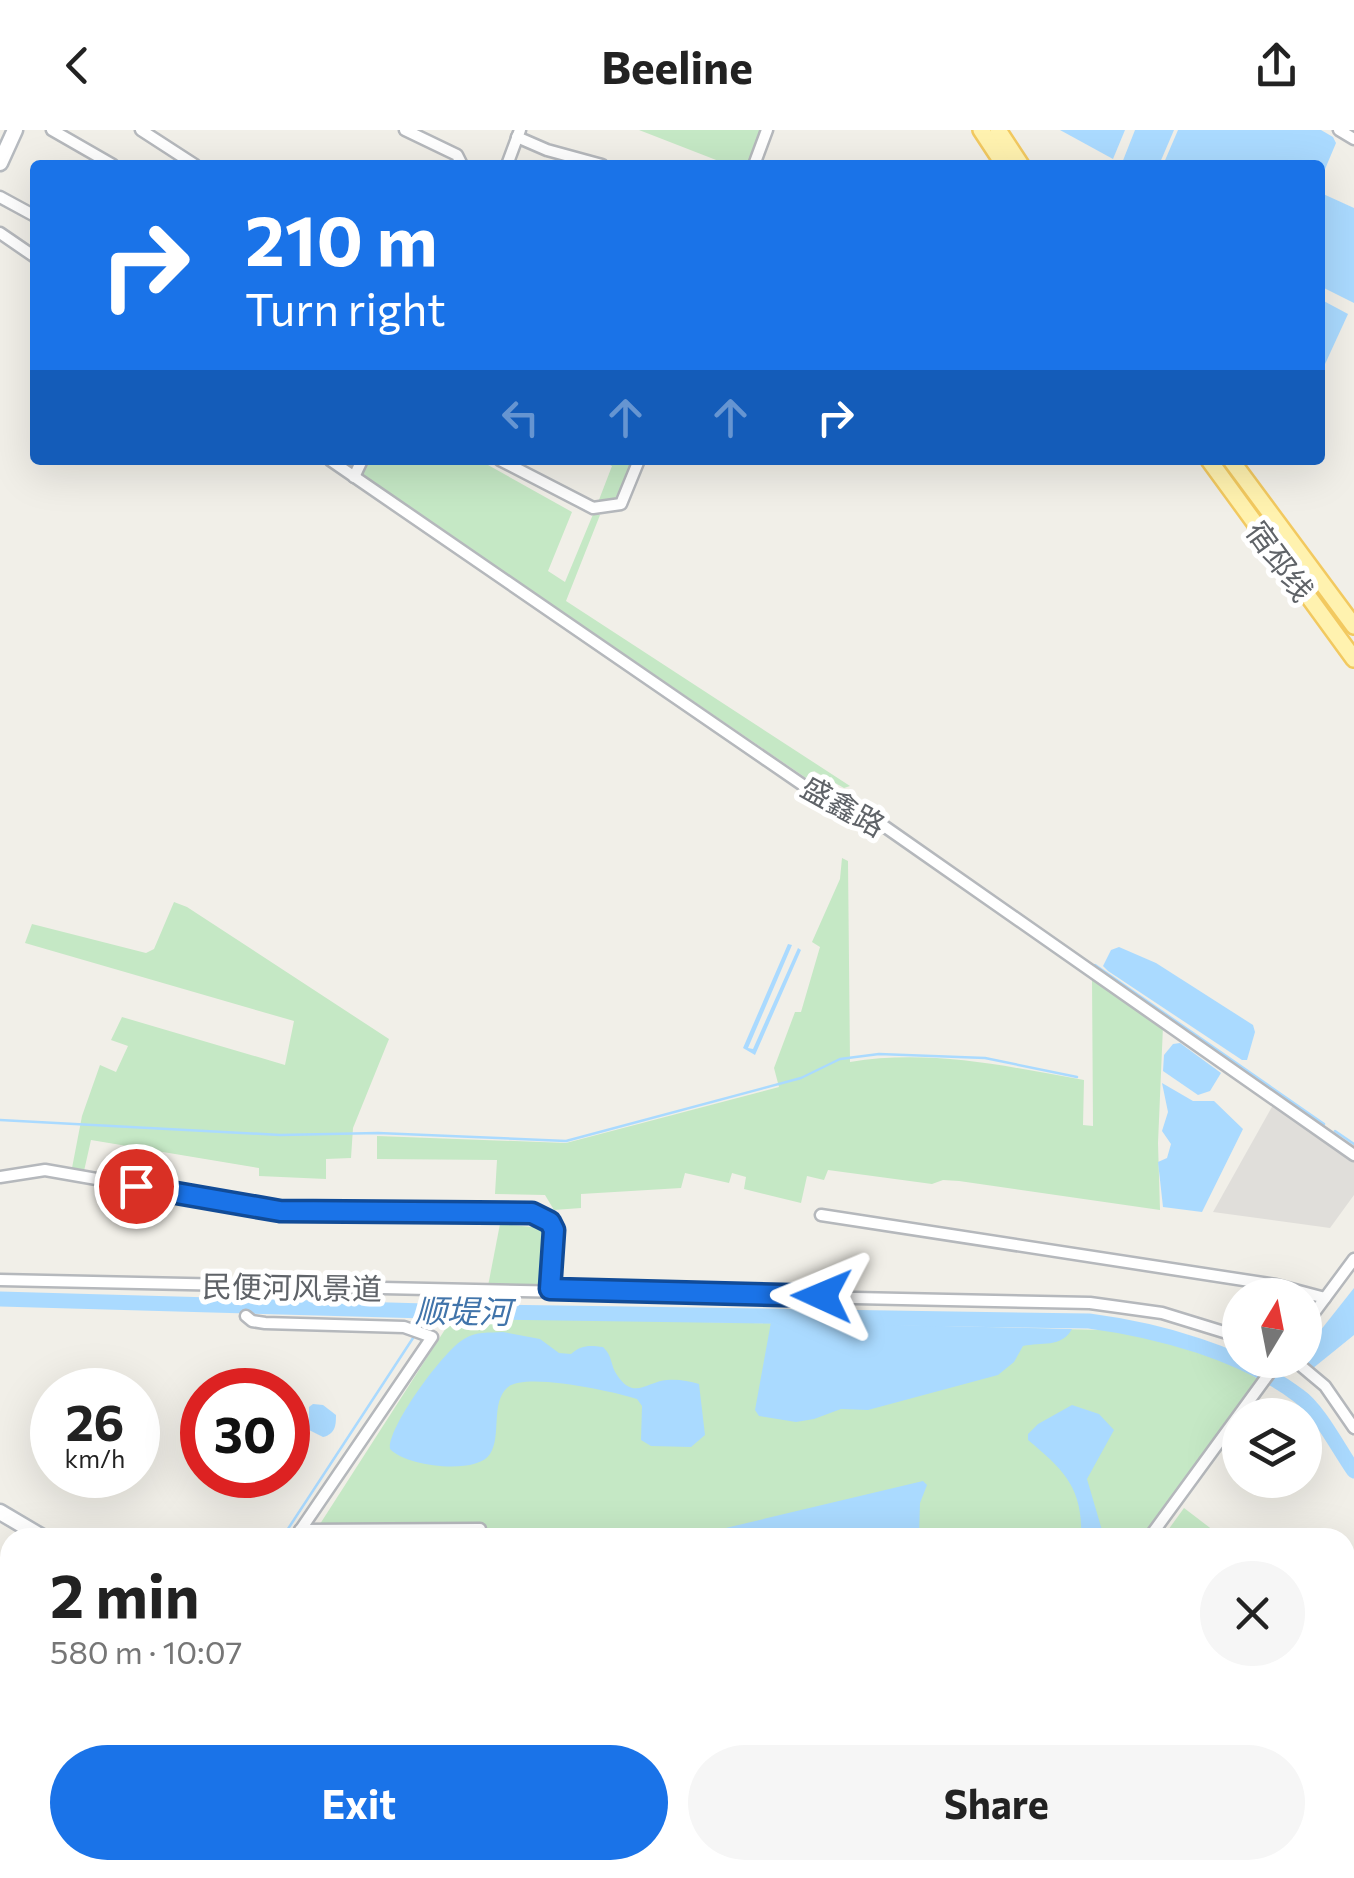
<!DOCTYPE html>
<html lang="en">
<head>
<meta charset="utf-8">
<style>
  :root { --surface:#fff; --page:#f6f6f6; --text:#222; --muted:#767676; --accent:#1a73e8 }
  body { margin:0; font-family:Commissioner,"Noto Sans SC",sans-serif; background:var(--page); color:var(--text); height:100vh; display:flex; flex-direction:column; font-size:38px; white-space:nowrap }
  * { box-sizing:border-box; margin:0 }
  p { font-size:32px; color:var(--muted) }
  .icon { flex:none; width:55px; height:55px; fill:none; stroke:currentColor; stroke-width:2; stroke-linecap:round; stroke-linejoin:round }
  .map { position:relative; flex:1; overflow:hidden }
  .drawer { position:absolute; left:0px; top:1398px; width:1355px; height:352px; display:flex; flex-direction:column; background:var(--surface); border-radius:30px 30px 0 0; box-shadow:0 10px 40px #0002 }
  .drawer>* { flex:none }
  .guide { position:absolute; left:30px; top:30px; width:1295px; height:305px; border-radius:10px; box-shadow:0 10px 40px #0002; background:#1a73e8; color:#fff; overflow:hidden }
  .needle { width:65px; rotate:10deg }
  .fabs { position:absolute; left:1222px; top:1148px; display:grid; gap:20px }
  .fabs a { display:grid; place-items:center; width:100px; height:100px; border-radius:50%; background:var(--surface); box-shadow:0 10px 40px #0002; font-size:50px }
  .speed { position:absolute; left:30px; top:1238px; display:flex; gap:20px; font-size:50px; font-weight:700; text-align:center }
  .speed>* { display:grid; place-content:center; width:130px; height:130px; border-radius:50%; background:var(--surface); box-shadow:0 10px 40px #0002; line-height:1 }
  .speed small { font-size:25px; font-weight:400 }
  .speed .limit { border:15px solid #d22; background:#fff; color:#111 }
  .pin { position:absolute; display:grid; place-items:center; width:85px; height:85px; color:#fff; margin:-42px; border:5px solid #fff; border-radius:50%; box-shadow:0 2px 10px #0007 }
  .me { position:absolute; width:110px; margin:-55px; rotate:271deg; stroke-linejoin:round; filter:drop-shadow(0 0 8px #0008) }
  .turn { display:flex; align-items:center; gap:35px; height:210px; padding:0 50px; font-size:45px }
  .turn .icon { width:130px; height:130px; stroke-width:2.5 }
  .turn b { display:block; font-size:70px; line-height:85px }
  .lanes { display:flex; align-items:center; height:95px; padding:0 50px; background:#0003; justify-content:center; gap:50px; direction:ltr }
  .lanes .off { opacity:.35 }
  .round { display:grid; place-items:center; flex:none; width:105px; height:105px; border-radius:52px; background:var(--page) }
  .overview { display:flex; align-items:center; justify-content:space-between; height:170px; padding:0 50px }
  h1 { font-size:60px; font-weight:700; line-height:75px }
  .action { display:flex; gap:20px; margin-top:auto; padding:20px 50px }
  .action a { flex:1; height:115px; border-radius:60px; background:var(--accent); color:#fff; font-size:40px; font-weight:700; line-height:115px; text-align:center }
  .action a+a { background:var(--page); color:var(--text) }
  header { display:flex; justify-content:space-between; align-items:center; height:130px; padding:0 50px; background:var(--surface); font-size:45px; font-weight:700 }
  .map>svg:first-child { display:block }
  .industrial { fill:#e0deda }
  .green { fill:#c5e8c5 }
  .water { fill:#aadaff }
  .lines { fill:none; stroke-linecap:round; stroke-linejoin:round }
  .stream { stroke:#aadaff; stroke-width:2.5 }
  .river { stroke:#aadaff; stroke-width:15 }
  .street-casing { stroke:#b5b8bc; stroke-width:15 }
  .secondary-casing { stroke:#b6babf; stroke-width:19 }
  .primary-casing { stroke:#f2c960; stroke-width:20 }
  .street { stroke:#fff; stroke-width:10 }
  .secondary { stroke:#fff; stroke-width:14 }
  .primary { stroke:#fff2af; stroke-width:15 }
  .route-casing { stroke:#114b97; stroke-width:25 }
  .route { stroke:#1a73e8; stroke-width:18 }
  .labels { text-anchor:middle; dominant-baseline:central; stroke-width:10; stroke-linejoin:round; paint-order:stroke }
  .street-label { font-size:30px; fill:#5f6368; stroke:#fff }
  .water-label { font-size:32px; font-style:italic; fill:#4174aa; stroke:#fff }
</style>
</head>
<body>
<header><svg class="icon" aria-label="back" viewBox="0 0 24 24"><path d="M15 5l-7 7 7 7"/></svg>Beeline<svg class="icon" aria-label="share" viewBox="0 0 24 24"><path d="M12 15V3M7 8l5-5 5 5M5 13v7h14v-7"/></svg></header>
<div class="map">
<svg width="1354" height="1748" viewBox="0 0 1354 1748">
  <rect width="100%" height="100%" fill="#f1efe8"/>
  <g class="industrial">
    <path d="M1273 975 1354 1030V1065L1330 1098 1213 1082Z"/>
    <path d="M1354 1626V1737L1345 1730V1637Z"/>
    <path d="M1257 1740H1332L1342 1748H1250Z"/>
  </g>
  <g class="green">
    <path d="M639 0H763L749 35H729Z"/>
    <path d="M370 330H479L572 382 548 441 565 452 594 382 600 385 566 471 850 656 844 658 814 641 806 648 362 345Z"/>
    <path d="M601 330H634L619 369 597 375 612 336Z"/>
    <path d="M842 728 848 731 850 932C929 919 1006 936 1084 950L1083 995 1093 996 1092 847 1163 896 1158 1013 1160 1080 959 1051 943 1050 932 1054 828 1040 824 1050 807 1046 801 1073 744 1059 746 1047 732 1043 729 1053 685 1043 681 1058 581 1064V1078L554 1080 545 1065 495 1064 497 1030 377 1029V1006L566 1013 779 957 774 938 795 882H801L820 817 812 812 840 749Z"/>
    <path d="M174 772 187 777 389 909 353 998 351 1028 326 1029V1049L259 1046V1038L91 1010 84 1041 72 1038 82 986 100 935 116 942 128 916 111 910 122 887 285 935 294 891 25 813 32 794 146 823 154 819Z"/>
    <path d="M500 1094 543 1098 550 1102 547 1157 488 1156Z"/>
    <path d="M453 1187 1110 1200C1159 1210 1216 1221 1258 1249L1141 1407 311 1408Z"/>
    <path d="M1184 1378 1222 1407H1163Z"/>
  </g>
  <g class="water">
    <path d="M1060 0H1125L1113 29Z"/>
    <path d="M1135 0H1174L1159 35 1122 33Z"/>
    <path d="M1178 0H1321L1333 7 1336 13 1320 51V35H1163Z"/>
    <path d="M1321 63 1354 78V173L1320 156Z"/>
    <path d="M1320 169 1348 184 1320 245Z"/>
    <path d="M788 814 792 815 748 918 753 919 798 818 801 820 755 925 743 918Z"/>
    <path d="M1119 817 1156 833 1253 895 1255 902 1247 930H1242L1108 841 1103 836 1111 820Z"/>
    <path d="M1180 913 1221 943 1210 961 1198 965 1163 941 1164 925 1173 914Z"/>
    <path d="M1162 953 1193 971H1214L1243 999 1202 1082 1163 1077 1158 1032 1167 1028 1171 1014 1162 1001 1168 982Z"/>
    <path d="M1354 1158V1205L1312 1239 1303 1230 1305 1220Z"/>
    <path d="M771 1192 1072 1199C1062 1218 1041 1212 1023 1216L1014 1232 998 1245 868 1280 841 1279 814 1289 796 1292 759 1286 755 1280Z"/>
    <path d="M503 1202 540 1209 559 1223 571 1224C581 1215 589 1215 603 1217 613 1226 610 1235 617 1245 634 1271 648 1251 667 1250 678 1249 689 1251 699 1254L705 1305 691 1317 651 1316 641 1310 642 1276 637 1269C615 1262 527 1242 508 1257 490 1272 502 1306 490 1324 477 1345 407 1337 390 1319 387 1298 444 1220 464 1209 476 1201 489 1203 503 1202Z"/>
    <path d="M313 1274 323 1275 336 1285C336 1296 335 1304 323 1307L309 1300V1277Z"/>
    <path d="M1072 1275 1099 1284 1114 1300 1087 1349 1104 1407H1081C1083 1358 1064 1340 1028 1310V1304L1038 1294Z"/>
    <path d="M923 1351 927 1355 920 1373 919 1407H688Z"/>
  </g>
  <g class="lines">
    <g class="stream">
      <path d="M1095 835 1324 994"/>
      <path d="M0 990 280 1005 378 1003 566 1011 801 948 840 929 879 924 985 928 1077 947"/>
      <path d="M1335 1001 1354 1014"/>
      <path d="M420 1198 426 1181"/>
      <path d="M282 1408 415 1205"/>
    </g>
    <path class="river" d="M0 1169 426 1181 1089 1191C1158 1200 1243 1223 1299 1266 1319 1280 1339 1320 1354 1341"/>
    <defs>
      <g id="street">
        <path d="M52 0 113 35"/>
        <path d="M141 0 195 35"/>
        <path d="M405 0 457 25 462 35"/>
        <path d="M1339 0 1354 9"/>
        <path d="M517 7 547 20 602 35"/>
        <path d="M507 35 520 0"/>
        <path d="M754 35 767 0"/>
        <path d="M0 67 35 86"/>
        <path d="M0 103 35 127"/>
        <path d="M330 330 813 662 871 687 1354 1025"/>
        <path d="M500 330 593 378 621 374 639 330"/>
        <path d="M354 347 362 330"/>
        <path d="M0 1047 45 1040 280 1081 531 1083 550 1092 554 1100 550 1159"/>
        <path d="M821 1085 1276 1155 1325 1168"/>
        <path d="M0 1150 1090 1173 1162 1183 1240 1207"/>
        <path d="M246 1186 252 1191 265 1193 404 1197 432 1207 295 1408"/>
        <path d="M1305 1195 1354 1129"/>
        <path d="M1294 1230 1325 1256 1354 1298"/>
        <path d="M300 1400 480 1399 477 1408"/>
        <path d="M1149 1408 1279 1230"/>
        <path d="M0 1652 10 1659"/>
        <path d="M121 1740 132 1748"/>
        <path d="M1189 1740 1200 1748"/>
        <path d="M1343 1740 1353 1748"/>
        <path d="M67 1748 73 1740"/>
        <path d="M903 1748 909 1740"/>
      </g>
      <g id="secondary">
        <path d="M0 33 15 0"/>
        <path d="M0 1382 44 1408"/>
        <path d="M610 1740 623 1748"/>
      </g>
      <g id="primary">
        <path d="M981 0 1004 35"/>
        <path d="M998 0 1021 35"/>
        <path d="M1209 330 1354 529"/>
        <path d="M1231 330 1354 496"/>
      </g>
    </defs>
    <use href="#street" class="street-casing"/>
    <use href="#secondary" class="secondary-casing"/>
    <use href="#primary" class="primary-casing"/>
    <use href="#street" class="street"/>
    <use href="#secondary" class="secondary"/>
    <use href="#primary" class="primary"/>
  </g>
  <g class="lines">
    <defs>
      <path id="route" d="M136 1056 280 1081 532 1083 550 1092 554 1100 550 1159 822 1166"/>
    </defs>
    <use href="#route" class="route-casing"/>
    <use href="#route" class="route"/>
  </g>
  <g class="labels">
    <g class="street-label">
      <text transform="translate(1281 430) rotate(54)">宿邳线</text>
      <text transform="translate(844 675) rotate(29)">盛鑫路</text>
      <text transform="translate(292 1156) rotate(1)">民便河风景道</text>
    </g>
    <g class="water-label">
      <text transform="translate(463 1180) rotate(1)">顺堤河</text>
    </g>
  </g>
</svg>
<div class="fabs">
<a><svg class="needle" viewBox="-14 -14 28 28"><path d="M0-13l5 13h-10z" fill="#e53935"/><path d="M0 13l5-13h-10z" fill="#767676"/></svg></a>
<a><svg class="icon" aria-label="layers" viewBox="0 0 24 24"><path d="M12 4l9 5-9 5-9-5zM3 14l9 5 9-5"/></svg></a>
</div>
<div class="speed"><div>26<small>km/h</small></div><div class="limit">30</div></div>
<div class="pin" style="left:136px;top:1056px;background:#d93025"><svg class="icon" aria-label="arrive" viewBox="0 0 24 24"><path d="M6 21V4h12l-3 4 3 4H6"/></svg></div>
<svg class="me" style="left:822px;top:1166px" viewBox="-20 -20 40 40"><path d="M0-17L14 15 0 8-14 15z" fill="#1a73e8" stroke="#fff" stroke-width="4"/></svg>
<div class="guide">
<div class="turn"><svg class="icon" aria-label="right" viewBox="0 0 24 24"><path d="M7 20v-9h11M14 6l5 5-5 5"/></svg><div><b>210 m</b>Turn right</div></div>
<div class="lanes"><svg class="icon off" aria-label="left" viewBox="0 0 24 24"><path d="M17 20v-9H6M10 6l-5 5 5 5"/></svg><svg class="icon off" aria-label="ahead" viewBox="0 0 24 24"><path d="M12 20V5M6 11l6-6 6 6"/></svg><svg class="icon off" aria-label="ahead" viewBox="0 0 24 24"><path d="M12 20V5M6 11l6-6 6 6"/></svg><svg class="icon" aria-label="right" viewBox="0 0 24 24"><path d="M7 20v-9h11M14 6l5 5-5 5"/></svg></div>
</div>
<section class="drawer">
<div class="overview"><div><h1>2 min</h1><p>580 m · 10:07</p></div><a class="round"><svg class="icon" aria-label="close" viewBox="0 0 24 24"><path d="M6 6l12 12M18 6L6 18"/></svg></a></div>
<div class="action"><a>Exit</a><a>Share</a></div>
</section>
</div>
</body>
</html>
